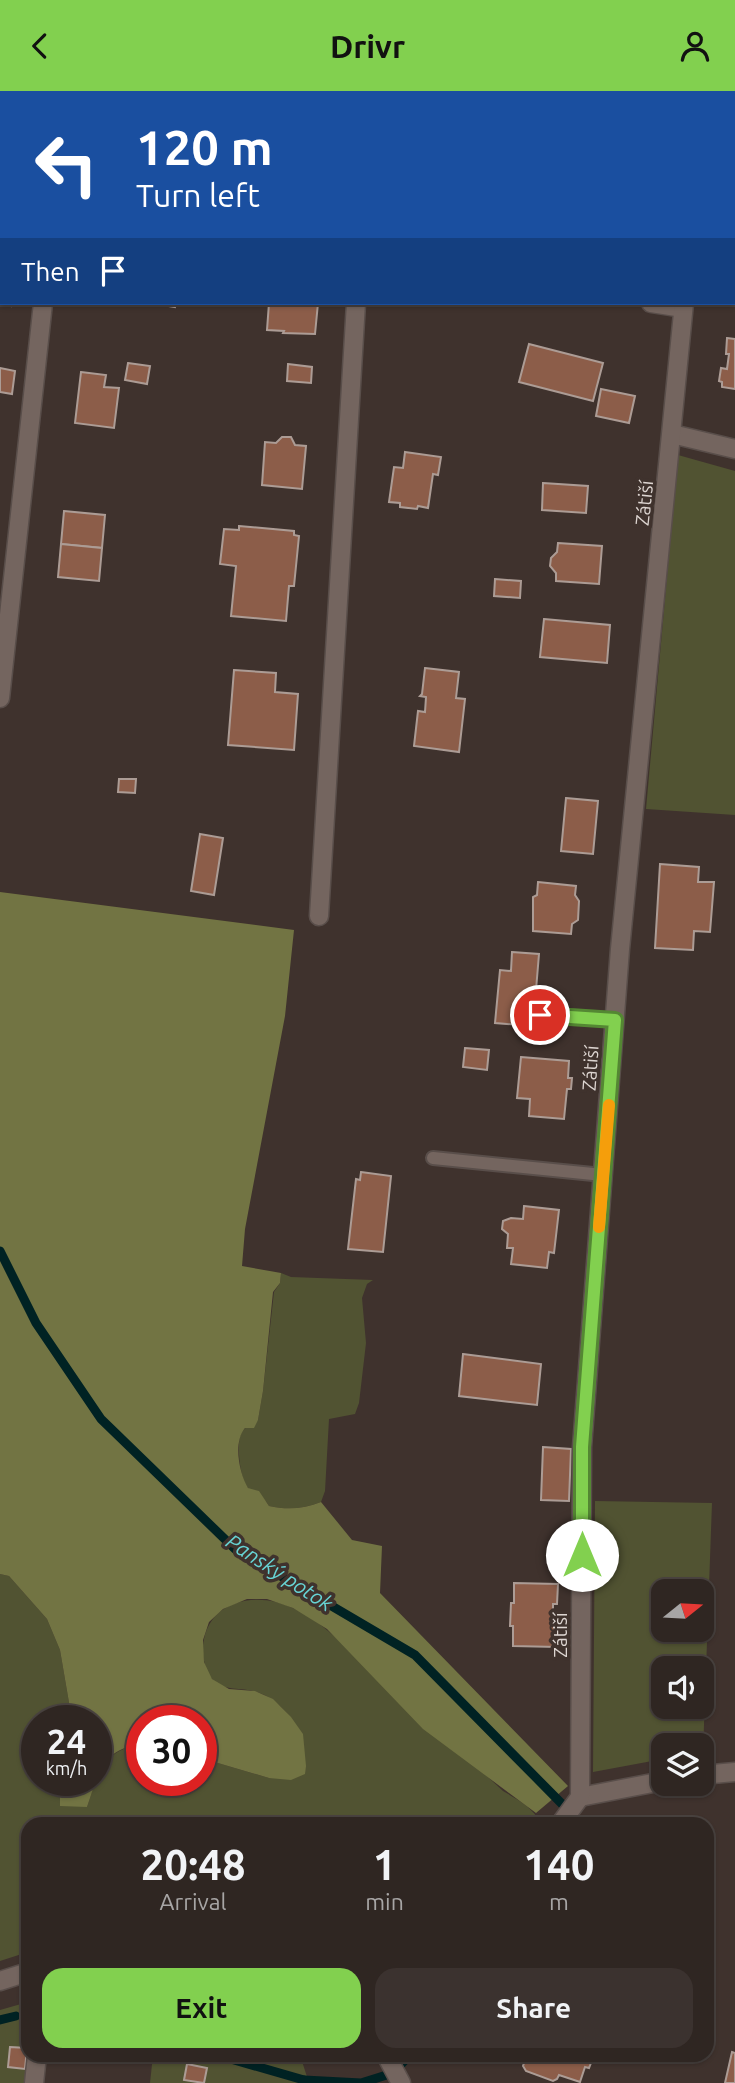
<!DOCTYPE html>
<html lang="en">
<head>
<meta charset="utf-8">
<style>
  :root { --surface:#2f2622; --page:#3b322f; --text:#f1f3f6; --muted:#a7a5a5; --line:#4a4340; --accent:#82d04f }
  body { margin:0; font-family:Ubuntu,sans-serif; background:var(--page); color:var(--text); height:100vh; display:flex; flex-direction:column; font-size:26px; white-space:nowrap }
  * { box-sizing:border-box; margin:0 }
  p { font-size:23px; color:var(--muted) }
  .icon { flex:none; width:38px; height:38px; fill:none; stroke:currentColor; stroke-width:2; stroke-linecap:round; stroke-linejoin:round }
  .map { position:relative; flex:1; overflow:hidden }
  .details { position:absolute; left:21px; top:1726px; width:693px; height:245px; display:flex; flex-direction:column; background:var(--surface); border-radius:21px; box-shadow:0 2px 5px #0004,0 0 0 2px var(--line) }
  .details>* { flex:none }
  .banner { position:absolute; left:0px; top:0px; width:735px; height:214px; box-shadow:0 2px 5px #0004,0 0 0 2px var(--line); background:#1a4fa0; color:#fff; overflow:hidden }
  .needle { width:46px; rotate:72deg }
  .buttons { position:absolute; left:651px; top:1488px; display:grid; gap:14px }
  .buttons a { display:grid; place-items:center; width:63px; height:63px; border-radius:14px; background:var(--surface); box-shadow:0 2px 5px #0004,0 0 0 2px var(--line); font-size:35px }
  .speed { position:absolute; left:21px; top:1614px; display:flex; gap:14px; font-size:35px; font-weight:700; text-align:center }
  .speed>* { display:grid; place-content:center; width:91px; height:91px; border-radius:50%; background:var(--surface); box-shadow:0 2px 5px #0004,0 0 0 2px var(--line); line-height:1 }
  .speed small { font-size:18px; font-weight:400 }
  .speed .limit { border:10px solid #d22; background:#fff; color:#111 }
  .pin { position:absolute; display:grid; place-items:center; width:60px; height:60px; color:#fff; margin:-30px; border:4px solid #fff; border-radius:50%; box-shadow:0 2px 7px #0007 }
  .me { position:absolute; width:77px; margin:-38px; rotate:0deg; stroke-linejoin:round; filter:drop-shadow(0 0 5px #0008) }
  .turn { display:flex; align-items:center; gap:24px; height:147px; padding:0 21px; font-size:32px }
  .turn .icon { width:91px; height:91px; stroke-width:2.5 }
  .turn b { display:block; font-size:49px; line-height:60px }
  .then { display:flex; align-items:center; height:66px; padding:0 21px; background:#0003; gap:14px; font-size:26px }
  .eta { display:flex; justify-content:space-evenly; align-items:center; height:119px; text-align:center }
  .eta b { font-size:42px; font-weight:700; line-height:49px }
  .action { display:flex; gap:14px; margin-top:auto; padding:14px 21px }
  .action a { flex:1; height:80px; border-radius:21px; background:var(--accent); color:#111; font-size:28px; font-weight:700; line-height:80px; text-align:center }
  .action a+a { background:var(--page); color:var(--text) }
  header { display:flex; justify-content:space-between; align-items:center; height:91px; padding:0 21px; background:var(--accent); color:#111; font-size:32px; font-weight:700 }
  .map>svg:first-child { display:block }
  .green { fill:#515332; fill-rule:evenodd }
  .forest { fill:#727443 }
  .lines { fill:none; stroke-linecap:round; stroke-linejoin:round }
  .stream { stroke:#002223; stroke-width:9 }
  .building { fill:#8c5d49; stroke:#ac9c95; stroke-width:2 }
  .service-casing { stroke:#594e4a; stroke-width:16 }
  .minor-casing { stroke:#594e4a; stroke-width:21 }
  .service { stroke:#74655f; stroke-width:12 }
  .minor { stroke:#74655f; stroke-width:18 }
  .route-casing { stroke:#548733; stroke-width:18 }
  .route { stroke:#82d04f; stroke-width:12 }
  .slow { stroke:#f59e0b; stroke-width:12 }
  .labels { text-anchor:middle; dominant-baseline:central; stroke-width:7; stroke-linejoin:round; paint-order:stroke }
  .street-label { font-size:19px; fill:#ddd5d1; stroke:#3f322d }
  .water-label { font-size:21px; font-style:italic; fill:#67d3d4; stroke:#3f322d }
</style>
</head>
<body>
<header><svg class="icon" aria-label="back" viewBox="0 0 24 24"><path d="M15 5l-7 7 7 7"/></svg>Drivr<svg class="icon" aria-label="person" viewBox="0 0 24 24"><circle cx="12" cy="8" r="4"/><path d="M4 21q1-7 8-7t8 7"/></svg></header>
<div class="map">
<svg width="735" height="1992" viewBox="0 0 735 1992">
  <rect width="100%" height="100%" fill="#3f322d"/>
  <g class="green">
    <rect x="516" y="0" width="181" height="2"/>
    <path d="M678 364 735 380V724L646 718Z"/>
    <path d="M281 1182 291 1186 373 1189 367 1193 362 1207 366 1252 359 1312 355 1323 329 1328 325 1400 321 1411C304 1418 287 1419 269 1415 262 1403 256 1405 248 1397 240 1389 236 1352 241 1343 244 1336 252 1332 258 1329L263 1300 274 1201 280 1192Z"/>
    <path d="M595 1410 712 1412 703 1662 702 1654H663V1668L593 1681ZM663 1500H702V1538H663ZM663 1577H702V1615H663Z"/>
    <path d="M0 1483 9 1485 47 1528 60 1559 72 1629H37V1689H67L60 1701 87 1716C100 1677 100 1664 142 1651V1689H201V1667L269 1687 303 1644C291 1626 278 1608 257 1601 242 1596 224 1601 212 1588 206 1582 204 1571 203 1563 201 1511 254 1497 295 1518 327 1534 351 1561 377 1585 419 1623 461 1661 503 1700 518 1709 533 1716 540 1732H28V1861L0 1870Z"/>
    <path d="M28 1911 29 1964 25 1992H0V1919Z"/>
    <path d="M153 1964H300L309 1992H150Z"/>
  </g>
  <g class="forest">
    <path d="M0 801 294 839 285 925 245 1138 242 1175 281 1182 280 1192 273 1201 263 1300 258 1329 254 1337H245C233 1351 239 1382 248 1397L259 1400 269 1415C287 1419 304 1418 321 1411L352 1449 382 1455 380 1502 568 1695 536 1722 423 1638 327 1538 293 1517 267 1508H247L223 1518 209 1531 203 1549 204 1571 212 1588 229 1598 255 1600 273 1608 291 1626 303 1643 306 1675 305 1683 291 1689 269 1687 201 1667V1629H142V1651C118 1658 105 1664 96 1689V1629H72L60 1559 47 1528 9 1485 0 1483Z"/>
    <path d="M67 1689H96L87 1716 60 1715V1701Z"/>
  </g>
  <g class="lines">
    <g class="stream">
      <path d="M0 1160 36 1232 101 1328 235 1458 415 1564 567 1718 573 1732"/>
      <path d="M0 1929 16 1925"/>
      <path d="M217 1964 304 1989"/>
      <path d="M303 1992 304 1989 361 1992 393 1982 410 1964"/>
    </g>
  </g>
  <g class="building">
    <rect x="99" y="0" width="66" height="2"/>
    <rect x="280" y="0" width="73" height="2"/>
    <path d="M469 0H504L503 2H470Z"/>
    <rect x="0" y="5" width="2" height="29"/>
    <path d="M0 159H2V212H11V215L0 213Z"/>
    <path d="M151 212H176L175 216Z"/>
    <path d="M269 212H318L315 243 283 242 284 240 267 239Z"/>
    <path d="M727 247 735 248V298L722 296V291L719 290 721 277 727 278 729 263H726Z"/>
    <path d="M529 253 603 272 593 310 519 291Z"/>
    <path d="M128 272 150 275 147 293 125 289Z"/>
    <path d="M288 273 312 276 311 292 287 290Z"/>
    <path d="M0 277 15 280 12 303 0 301Z"/>
    <path d="M81 281 106 284 104 296 119 297 114 337 75 332Z"/>
    <path d="M601 298 635 305 629 332 596 325Z"/>
    <path d="M282 346H291L295 354 306 355 302 398 262 394 265 351 276 352Z"/>
    <path d="M405 361 441 366 438 384 433 383 428 417 418 415 417 418 400 416V412L389 411 394 376 403 377Z"/>
    <path d="M543 392 588 395 586 422 542 419Z"/>
    <path d="M64 420 105 424 102 457 61 453Z"/>
    <path d="M239 435 294 440V444L299 445 294 495H289L286 530 231 525 236 475 220 473 224 438 239 439Z"/>
    <path d="M558 452 602 455 599 493 556 490V482L550 475 551 467 557 461Z"/>
    <path d="M61 453 102 457 99 490 58 486Z"/>
    <path d="M495 488 521 490 520 507 494 505Z"/>
    <path d="M544 528 610 534 607 572 540 566Z"/>
    <path d="M425 577 459 581 456 607 465 608 459 661 414 655 418 620 425 621 426 606 420 605 422 603Z"/>
    <path d="M234 579 276 582 275 601 298 603 294 659 228 654Z"/>
    <path d="M119 688H136L135 702 118 701Z"/>
    <path d="M566 707 598 710 593 763 561 760Z"/>
    <path d="M200 743 223 747 214 804 191 800Z"/>
    <path d="M660 773 699 776 698 791H714L710 841 694 840 693 859 655 857Z"/>
    <path d="M538 791 576 795 575 804 579 810 578 829 572 833 571 843 533 840V806L537 804Z"/>
    <path d="M512 861 539 863 533 935 495 932 500 879 511 880Z"/>
    <path d="M465 957 489 959 487 979 463 976Z"/>
    <path d="M521 966 569 970 568 987H572L571 998H567L564 1028 529 1025 530 1008 517 1007Z"/>
    <path d="M361 1081 391 1085 383 1161 348 1158 356 1088 360 1089Z"/>
    <path d="M524 1115 559 1119 554 1162 549 1161 547 1177 511 1173 513 1157H507L508 1143 502 1138 503 1130 511 1127 523 1128Z"/>
    <path d="M463 1263 541 1273 537 1314 459 1305Z"/>
    <path d="M543 1356 571 1358 569 1410 541 1409Z"/>
    <path d="M514 1492 558 1493 557 1513H553V1535H557V1556L513 1555V1535H510L511 1512H514Z"/>
    <path d="M10 1956 27 1957 25 1978 8 1976Z"/>
    <path d="M732 1961 735 1962V1992H725Z"/>
    <path d="M527 1964H594L589 1977 585 1976 580 1991 559 1984 557 1988 553 1990 526 1980 523 1975Z"/>
    <path d="M187 1973 207 1977 204 1992 184 1989Z"/>
  </g>
  <g class="lines">
    <defs>
      <g id="service">
        <path d="M0 101H2"/>
        <path d="M540 924 615 929"/>
        <path d="M433 1067 603 1084"/>
      </g>
      <g id="minor">
        <path d="M61 2V0"/>
        <path d="M706 2V0"/>
        <path d="M651 212 683 217"/>
        <path d="M672 343 735 358"/>
        <path d="M0 607 43 212"/>
        <path d="M319 825 356 212"/>
        <path d="M702 1684 735 1681"/>
        <path d="M580 1706 663 1690"/>
        <path d="M561 1732 580 1706 582 1356 620 858 684 212"/>
        <path d="M0 1890 28 1881"/>
        <path d="M386 1964 401 1992"/>
        <path d="M34 1992 37 1964"/>
      </g>
    </defs>
    <use href="#service" class="service-casing"/>
    <use href="#minor" class="minor-casing"/>
    <use href="#service" class="service"/>
    <use href="#minor" class="minor"/>
  </g>
  <g class="lines">
    <defs>
      <path id="route" d="M540 924 615 929 582 1356V1464"/>
    </defs>
    <use href="#route" class="route-casing"/>
    <use href="#route" class="route"/>
    <path class="slow" d="M599 1136 609 1014"/>
  </g>
  <g class="labels">
    <g class="street-label">
      <text transform="translate(644 412) rotate(-84)">Zátiší</text>
      <text transform="translate(590 977) rotate(-86)">Zátiší</text>
      <text transform="translate(560 1544) rotate(-90)">Zátiší</text>
    </g>
    <g class="water-label">
      <text transform="translate(280 1481) rotate(33)">Panský potok</text>
    </g>
  </g>
</svg>
<div class="buttons">
<a><svg class="needle" viewBox="-14 -14 28 28"><path d="M0-13l5 13h-10z" fill="#e53935"/><path d="M0 13l5-13h-10z" fill="#a7a5a5"/></svg></a>
<a><svg class="icon" aria-label="sound" viewBox="0 0 24 24"><path d="M4 9h4l5-4v14l-5-4H4zM17 9q2 3 0 6"/></svg></a>
<a><svg class="icon" aria-label="layers" viewBox="0 0 24 24"><path d="M12 4l9 5-9 5-9-5zM3 14l9 5 9-5"/></svg></a>
</div>
<div class="speed"><div>24<small>km/h</small></div><div class="limit">30</div></div>
<div class="pin" style="left:540px;top:924px;background:#d93025"><svg class="icon" aria-label="arrive" viewBox="0 0 24 24"><path d="M6 21V4h12l-3 4 3 4H6"/></svg></div>
<svg class="me" style="left:582px;top:1464px" viewBox="-20 -20 40 40"><circle r="19" fill="#fff"/><path d="M0-13L10 11 0 6-10 11z" fill="#82d04f"/></svg>
<div class="banner">
<div class="turn"><svg class="icon" aria-label="left" viewBox="0 0 24 24"><path d="M17 20v-9H6M10 6l-5 5 5 5"/></svg><div><b>120 m</b>Turn left</div></div>
<div class="then">Then<svg class="icon" aria-label="arrive" viewBox="0 0 24 24"><path d="M6 21V4h12l-3 4 3 4H6"/></svg></div>
</div>
<section class="details">
<div class="eta">
<div><b>20:48</b><p>Arrival</p></div>
<div><b>1</b><p>min</p></div>
<div><b>140</b><p>m</p></div>
</div>
<div class="action"><a>Exit</a><a>Share</a></div>
</section>
</div>
</body>
</html>
